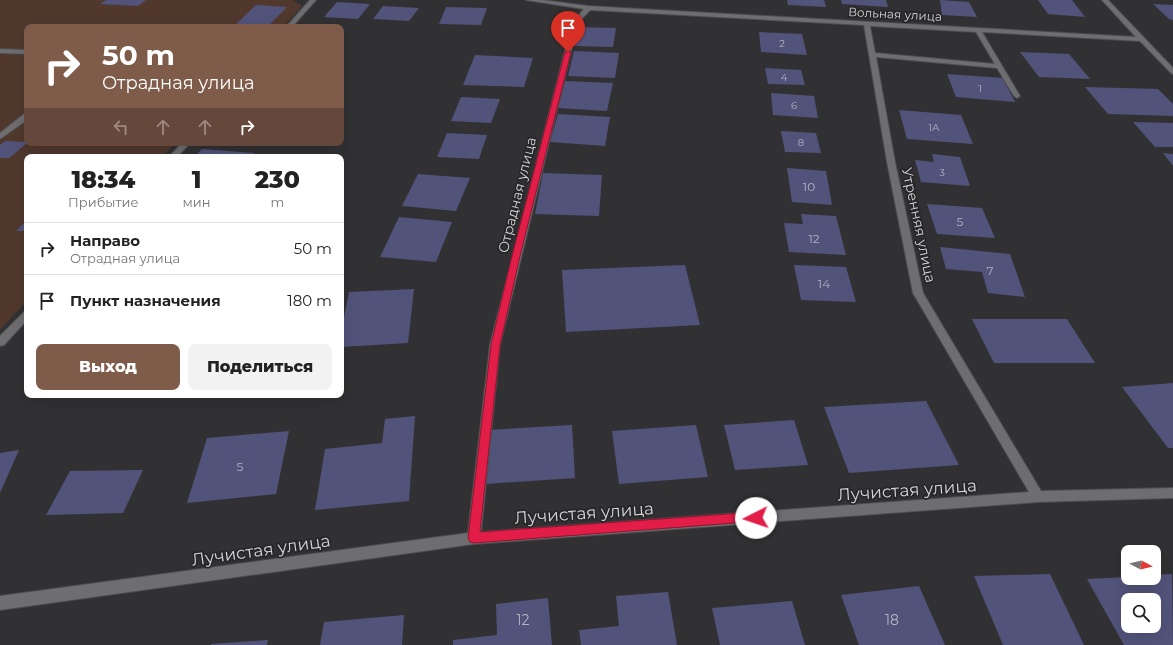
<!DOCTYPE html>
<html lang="ru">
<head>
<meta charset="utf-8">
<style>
  :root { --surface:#fff; --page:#f2f2f2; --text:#222; --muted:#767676; --line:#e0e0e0; --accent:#7f5b4a }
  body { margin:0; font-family:Montserrat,sans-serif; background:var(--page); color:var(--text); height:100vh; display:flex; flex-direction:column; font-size:15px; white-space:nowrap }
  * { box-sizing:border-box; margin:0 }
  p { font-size:13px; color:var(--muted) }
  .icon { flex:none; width:22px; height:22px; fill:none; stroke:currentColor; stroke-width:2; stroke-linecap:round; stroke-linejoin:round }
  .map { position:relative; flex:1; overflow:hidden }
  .details { position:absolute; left:24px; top:154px; width:320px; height:244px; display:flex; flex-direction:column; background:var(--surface); border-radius:8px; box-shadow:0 4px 16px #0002 }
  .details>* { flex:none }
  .hud { position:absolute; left:24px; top:24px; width:320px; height:122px; border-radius:8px; box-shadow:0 4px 16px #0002; background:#7f5b4a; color:#fff; overflow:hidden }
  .needle { width:26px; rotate:97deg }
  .buttons { position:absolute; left:1121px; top:545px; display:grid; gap:8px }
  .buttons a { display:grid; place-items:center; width:40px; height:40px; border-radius:8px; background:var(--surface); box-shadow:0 4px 16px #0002; font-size:20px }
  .pin { position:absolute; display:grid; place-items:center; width:34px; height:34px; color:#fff; margin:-41px -17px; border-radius:50% 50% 50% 0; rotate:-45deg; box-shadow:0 0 4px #0007 }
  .pin .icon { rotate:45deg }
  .me { position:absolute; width:44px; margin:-22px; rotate:266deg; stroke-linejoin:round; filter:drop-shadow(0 0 3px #0008) }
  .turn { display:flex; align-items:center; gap:14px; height:84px; padding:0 12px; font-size:18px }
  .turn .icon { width:52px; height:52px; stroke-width:2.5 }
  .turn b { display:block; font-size:28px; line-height:34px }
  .lanes { display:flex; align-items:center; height:38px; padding:0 12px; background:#0003; justify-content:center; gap:20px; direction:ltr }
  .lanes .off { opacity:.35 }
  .eta { display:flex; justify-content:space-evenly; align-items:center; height:68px; text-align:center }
  .eta b { font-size:24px; font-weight:800; line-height:28px }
  .primary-button { display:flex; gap:8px; margin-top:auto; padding:8px 12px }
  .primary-button a { flex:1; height:46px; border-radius:8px; background:var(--accent); color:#fff; font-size:16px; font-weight:800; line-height:46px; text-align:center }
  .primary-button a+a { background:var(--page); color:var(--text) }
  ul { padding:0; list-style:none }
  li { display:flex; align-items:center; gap:12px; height:52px; padding:0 12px; border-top:1px solid var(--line) }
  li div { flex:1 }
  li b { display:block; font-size:15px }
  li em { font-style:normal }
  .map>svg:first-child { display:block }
  .green { fill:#50382d }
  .building { fill:#51537a; fill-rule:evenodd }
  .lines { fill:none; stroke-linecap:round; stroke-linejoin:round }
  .minor-casing { stroke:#4d4d50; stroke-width:2 }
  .minor { fill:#6e6e71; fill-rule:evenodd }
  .route { fill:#e11d48; stroke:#92132f }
  .labels { text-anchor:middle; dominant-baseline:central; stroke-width:3.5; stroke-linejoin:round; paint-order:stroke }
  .far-number-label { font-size:10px; fill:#b3b4bf }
  .far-street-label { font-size:12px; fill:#d4d4d6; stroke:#27272a }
  .number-label { font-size:12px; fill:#b3b4bf }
  .street-label { font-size:14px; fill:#d4d4d6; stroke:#27272a }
  .near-number-label { font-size:14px; fill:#b3b4bf }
  .near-street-label { font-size:17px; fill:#d4d4d6; stroke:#27272a }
</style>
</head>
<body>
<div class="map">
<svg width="1173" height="645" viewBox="0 0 1173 645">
  <rect width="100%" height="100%" fill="#313134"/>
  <path class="green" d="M0 0H293L302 6 283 27H27V143H175L162 157H27V301L0 330Z"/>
  <g class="building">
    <path d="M106 0H146L138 6 100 4Z"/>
    <path d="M787 0H824L826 7 788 5Z"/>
    <path d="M841 0H886L888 7 842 4Z"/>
    <path d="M940 0 969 2 977 17 942 15Z"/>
    <path d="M1038 0H1072L1085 17 1048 14Z"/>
    <path d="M337 2 370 4 358 19 324 17Z"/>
    <path d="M1153 4 1173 5V20L1169 19Z"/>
    <path d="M256 5 287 7 267 27H233Z"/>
    <path d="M383 6 419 8 409 21 373 19Z"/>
    <path d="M446 7 487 8 481 25 439 24Z"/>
    <path d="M579 27 616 28 613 47 575 46Z"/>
    <path d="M759 32 802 34 807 55 761 52Z"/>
    <path d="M574 51 619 53 615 78 568 76Z"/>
    <path d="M1020 52 1069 54 1090 79 1039 77Z"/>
    <path d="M475 55 533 58 524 87 463 85Z"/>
    <path d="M765 68 801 70 805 85 768 84Z"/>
    <path d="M947 74 1003 78 1015 102 956 97Z"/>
    <path d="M565 81 613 83 607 111 558 108Z"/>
    <path d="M1085 87 1158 89 1173 104V116L1108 114Z"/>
    <path d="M771 93 814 96 818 118 773 115Z"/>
    <path d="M461 97 500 99 491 123 451 121Z"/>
    <path d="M899 110 961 115 973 144 907 139Z"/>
    <path d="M558 114 610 117 605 146 550 142Z"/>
    <path d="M1133 122 1173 123V147H1155Z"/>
    <path d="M781 131 816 133 821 153 785 152Z"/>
    <path d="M447 133 487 135 479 159 437 157Z"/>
    <path d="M5 141 27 142V143L9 158H0V145Z"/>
    <path d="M202 149 254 153 251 157H194Z"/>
    <path d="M1163 153 1173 154V166Z"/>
    <path d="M932 154 960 157 970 186 921 182 915 160 934 162Z"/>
    <path d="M787 168 826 171 832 205 792 202Z"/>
    <path d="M543 173 602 175 599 216 535 214Z"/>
    <path d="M418 174 470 178 456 211 402 206Z"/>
    <path d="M927 204 982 208 995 238 937 234Z"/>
    <path d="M801 214 836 216 846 255 789 252 784 223 803 224Z"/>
    <path d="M399 217 452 222 436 262 380 257Z"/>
    <path d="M27 220V231H16Z"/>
    <path d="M940 247 1010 254 1025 297 988 293 982 272 946 269Z"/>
    <path d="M685 265 700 325 566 332 562 270Z"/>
    <path d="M794 265 846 267 856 302 801 300Z"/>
    <path d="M414 289 408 343 341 347V332L349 292Z"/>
    <path d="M972 319H1067L1095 363H994Z"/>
    <path d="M1173 383V448H1168L1122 387Z"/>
    <path d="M926 401 959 465 849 473 824 407Z"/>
    <path d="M415 416 409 501 315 510 325 449 382 443 385 419Z"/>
    <path d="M794 420 808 465 735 470 724 425Z"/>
    <path d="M572 425 575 478 485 484 487 430Z"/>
    <path d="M696 425 708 477 619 484 612 431Z"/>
    <path d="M289 431 276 494 187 503 207 438Z"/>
    <path d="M19 450 0 493V453Z"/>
    <path d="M143 470 123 513 46 515 70 471Z"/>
    <path d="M1050 574 1084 645H1003L974 576Z"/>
    <path d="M1172 574 1173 645H1124L1087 579 1128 577 1154 578V575ZM1128 600H1154V626H1128Z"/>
    <path d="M919 586 945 645H859L841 595Z"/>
    <path d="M668 592 677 645H581L579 630 619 626 616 596Z"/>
    <path d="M548 598 552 645H453V640L497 635 496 604Z"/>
    <path d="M792 601 805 645H720L712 608Z"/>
    <path d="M404 615 402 645H320L324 622Z"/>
    <path d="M268 640 267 645H211V644Z"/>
  </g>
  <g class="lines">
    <defs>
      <g id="minor">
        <path d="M310 0H316L292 27H286Z"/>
        <path d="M526 0H542L588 6 1136 37 1102 0H1108L1173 68V74L1171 73 1140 41 982 32 1020 96 1017 98 1014 96 997 68 876 57 895 162 923 293 1041 491 1173 488V498L1038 502 474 544 0 610V596L468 533 490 345 572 23 584 9ZM590 10 864 25 887 162 913 293 1029 492 481 532 500 345 578 23ZM870 26 976 32 995 64 875 53Z"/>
        <path d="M0 49 27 50V54L0 53Z"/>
        <path d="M24 114H27V120L0 139V133Z"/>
        <path d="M182 143H190L177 157H169Z"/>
        <path d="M27 310V320L4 345 0 346V336L24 312Z"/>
      </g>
    </defs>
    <use href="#minor" class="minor-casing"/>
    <use href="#minor" class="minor"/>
  </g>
  <path class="route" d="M568 50 571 52 520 256 500 345 480 532 756 512 760 514 762 518 760 521 474 543 470 542 468 538 491 345 512 256 565 52Z"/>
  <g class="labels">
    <g class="far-number-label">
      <text x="782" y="43">2</text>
      <text x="784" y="77">4</text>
      <text x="980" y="88">1</text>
      <text x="794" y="105">6</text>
      <text x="934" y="127">1А</text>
      <text x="801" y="142">8</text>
      <text x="942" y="172">3</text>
    </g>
    <g class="far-street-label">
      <text transform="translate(895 14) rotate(3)">Вольная улица</text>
    </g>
    <g class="number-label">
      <text x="809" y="186">10</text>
      <text x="960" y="221">5</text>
      <text x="814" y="238">12</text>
      <text x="990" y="270">7</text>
      <text x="824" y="283">14</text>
      <text x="240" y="466">5</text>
    </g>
    <g class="street-label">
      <text transform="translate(517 195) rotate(-76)">Отрадная улица</text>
      <text transform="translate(919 225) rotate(78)">Утренняя улица</text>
    </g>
    <g class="near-number-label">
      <text x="523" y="620">12</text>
      <text x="892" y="620">18</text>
    </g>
    <g class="near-street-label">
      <text transform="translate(907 490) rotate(-4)">Лучистая улица</text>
      <text transform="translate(584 513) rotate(-4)">Лучистая улица</text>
      <text transform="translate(261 550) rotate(-8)">Лучистая улица</text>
    </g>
  </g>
</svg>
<div class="buttons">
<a><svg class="needle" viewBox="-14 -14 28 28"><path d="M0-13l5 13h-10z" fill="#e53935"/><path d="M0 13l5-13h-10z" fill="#767676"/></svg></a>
<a><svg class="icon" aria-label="search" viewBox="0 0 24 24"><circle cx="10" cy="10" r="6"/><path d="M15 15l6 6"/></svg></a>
</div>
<div class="pin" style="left:568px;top:52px;background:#d93025"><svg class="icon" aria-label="arrive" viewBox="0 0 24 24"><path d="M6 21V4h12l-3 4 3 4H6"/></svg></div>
<svg class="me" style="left:756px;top:518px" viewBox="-20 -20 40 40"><circle r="19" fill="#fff"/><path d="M0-13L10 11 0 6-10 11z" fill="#e11d48"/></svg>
<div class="hud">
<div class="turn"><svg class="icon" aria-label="right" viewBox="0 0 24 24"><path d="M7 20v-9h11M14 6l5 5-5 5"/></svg><div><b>50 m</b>Отрадная улица</div></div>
<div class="lanes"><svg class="icon off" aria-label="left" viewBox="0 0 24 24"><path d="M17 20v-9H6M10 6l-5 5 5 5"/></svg><svg class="icon off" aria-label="ahead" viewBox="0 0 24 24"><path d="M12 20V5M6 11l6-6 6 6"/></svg><svg class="icon off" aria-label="ahead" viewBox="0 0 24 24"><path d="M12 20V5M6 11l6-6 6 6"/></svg><svg class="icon" aria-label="right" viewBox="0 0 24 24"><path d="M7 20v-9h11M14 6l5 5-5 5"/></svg></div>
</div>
<section class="details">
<div class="eta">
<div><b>18:34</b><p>Прибытие</p></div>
<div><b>1</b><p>мин</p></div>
<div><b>230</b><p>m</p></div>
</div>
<ul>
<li><svg class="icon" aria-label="right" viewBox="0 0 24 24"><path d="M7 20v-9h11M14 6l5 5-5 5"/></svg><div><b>Направо</b><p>Отрадная улица</p></div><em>50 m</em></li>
<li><svg class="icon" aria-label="arrive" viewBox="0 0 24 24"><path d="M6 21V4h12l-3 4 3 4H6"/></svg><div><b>Пункт назначения</b></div><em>180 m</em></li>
</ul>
<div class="primary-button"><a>Выход</a><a>Поделиться</a></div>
</section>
</div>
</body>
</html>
